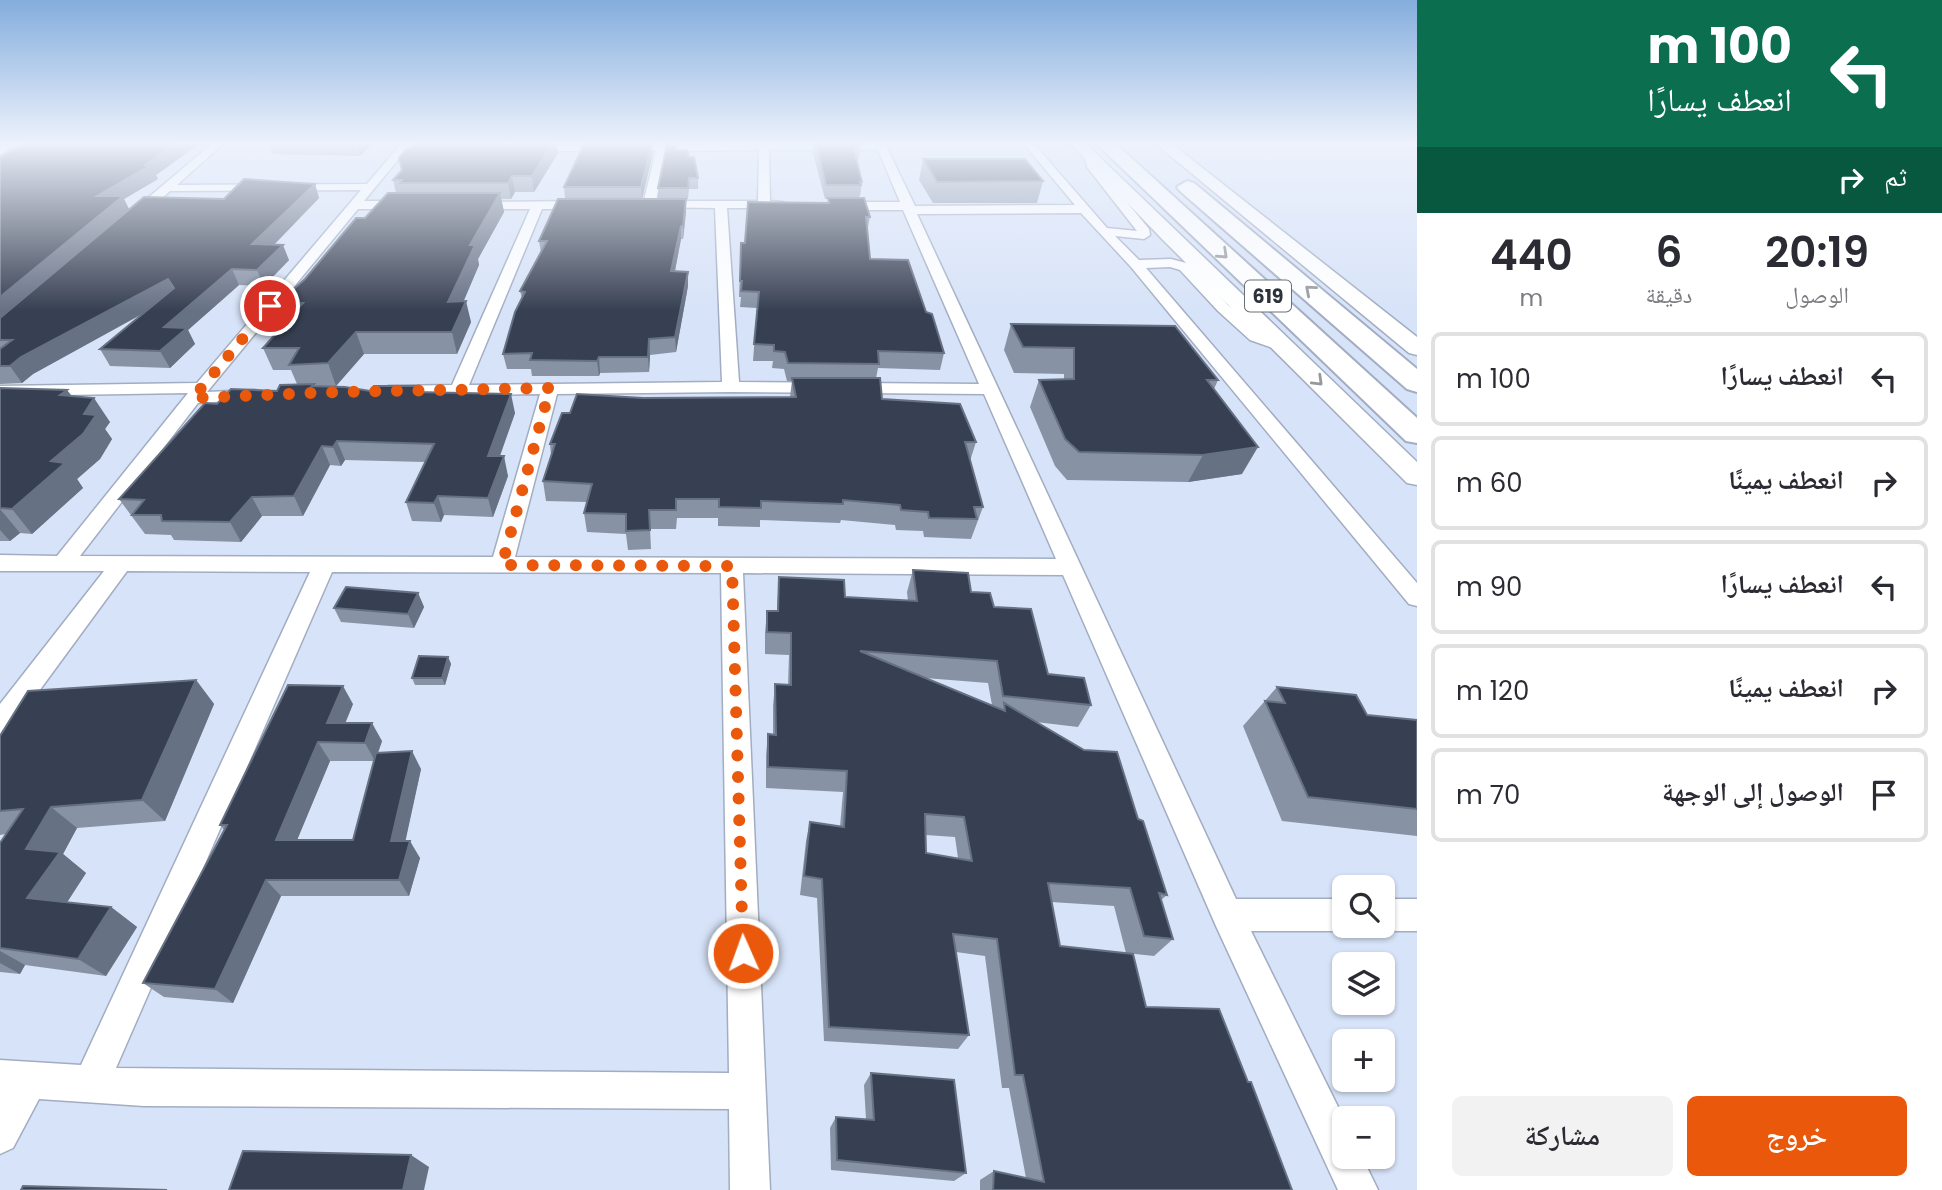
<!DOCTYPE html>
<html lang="ar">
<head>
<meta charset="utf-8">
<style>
  :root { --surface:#fff; --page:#f2f2f3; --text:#2b2b33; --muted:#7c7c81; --line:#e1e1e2; --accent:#ea580c }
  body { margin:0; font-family:Poppins,"Noto Naskh Arabic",sans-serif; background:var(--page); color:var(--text); direction:rtl; height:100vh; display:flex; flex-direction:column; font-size:26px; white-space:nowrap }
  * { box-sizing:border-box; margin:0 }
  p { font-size:23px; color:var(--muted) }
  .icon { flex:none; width:38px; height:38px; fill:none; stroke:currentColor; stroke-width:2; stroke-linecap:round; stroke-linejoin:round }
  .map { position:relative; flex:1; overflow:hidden; direction:ltr }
  .side { display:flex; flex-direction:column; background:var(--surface); width:525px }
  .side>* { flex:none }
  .top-card { background:#0b6e4f; color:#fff; overflow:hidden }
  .buttons { position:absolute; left:1332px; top:875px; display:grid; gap:14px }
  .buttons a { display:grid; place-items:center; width:63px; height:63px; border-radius:10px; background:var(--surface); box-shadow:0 2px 5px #0004; font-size:35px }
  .pin { position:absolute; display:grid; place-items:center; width:60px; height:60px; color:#fff; margin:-30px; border:4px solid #fff; border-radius:50%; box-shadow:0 2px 7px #0007 }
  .me { position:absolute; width:77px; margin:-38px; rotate:358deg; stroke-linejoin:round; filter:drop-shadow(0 0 5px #0008) }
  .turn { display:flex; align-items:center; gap:24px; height:147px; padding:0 35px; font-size:32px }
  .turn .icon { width:91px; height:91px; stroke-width:2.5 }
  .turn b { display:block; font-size:49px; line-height:60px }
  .then { display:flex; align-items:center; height:66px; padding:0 35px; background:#0003; gap:14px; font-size:26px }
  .eta { display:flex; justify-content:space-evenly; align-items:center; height:119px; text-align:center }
  .eta b { font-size:42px; font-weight:600; line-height:49px }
  .primary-button { display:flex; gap:14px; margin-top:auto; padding:14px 35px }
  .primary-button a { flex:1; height:80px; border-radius:10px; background:var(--accent); color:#fff; font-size:28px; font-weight:600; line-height:80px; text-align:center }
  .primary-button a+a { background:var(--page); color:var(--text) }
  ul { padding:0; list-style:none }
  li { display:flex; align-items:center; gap:21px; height:94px; margin:0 14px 10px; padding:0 21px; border:4px solid var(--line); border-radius:10px }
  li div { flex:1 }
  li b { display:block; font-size:26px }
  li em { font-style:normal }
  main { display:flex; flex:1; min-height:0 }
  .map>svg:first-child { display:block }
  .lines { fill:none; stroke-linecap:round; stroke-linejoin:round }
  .street-casing { stroke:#a2adc2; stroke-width:3 }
  .secondary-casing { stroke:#a2adc2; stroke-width:3 }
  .highway-casing { stroke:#a2adc2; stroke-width:4 }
  .street { fill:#fff; fill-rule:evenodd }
  .secondary { fill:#fff; fill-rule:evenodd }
  .highway { fill:#fff; fill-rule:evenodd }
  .wall { fill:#8792a5; fill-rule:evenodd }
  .shaded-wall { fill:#677184 }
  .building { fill:#374052; stroke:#677184; stroke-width:2; fill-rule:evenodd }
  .oneway { stroke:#96989c }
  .route { stroke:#ea580c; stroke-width:12; stroke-dasharray:0 21.6 }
  .labels { text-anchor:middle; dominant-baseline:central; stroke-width:7; stroke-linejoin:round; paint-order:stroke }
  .shield { fill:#fff; stroke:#6c6f74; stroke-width:2 }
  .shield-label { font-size:19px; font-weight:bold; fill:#2d3139 }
</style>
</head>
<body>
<main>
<section class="side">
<div class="top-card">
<div class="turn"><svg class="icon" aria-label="left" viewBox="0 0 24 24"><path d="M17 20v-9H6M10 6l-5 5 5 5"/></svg><div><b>100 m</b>انعطف يسارًا</div></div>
<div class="then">ثم<svg class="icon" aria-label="right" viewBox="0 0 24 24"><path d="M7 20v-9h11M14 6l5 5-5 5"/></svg></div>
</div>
<div class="eta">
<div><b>20:19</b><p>الوصول</p></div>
<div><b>6</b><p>دقيقة</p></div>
<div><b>440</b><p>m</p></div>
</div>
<ul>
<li><svg class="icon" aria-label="left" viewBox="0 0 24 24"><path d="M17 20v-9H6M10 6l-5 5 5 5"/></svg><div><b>انعطف يسارًا</b></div><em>100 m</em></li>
<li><svg class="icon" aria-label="right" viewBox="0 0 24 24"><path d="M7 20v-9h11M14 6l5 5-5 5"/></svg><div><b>انعطف يمينًا</b></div><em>60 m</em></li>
<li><svg class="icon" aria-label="left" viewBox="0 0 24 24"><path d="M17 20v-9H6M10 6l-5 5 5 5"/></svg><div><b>انعطف يسارًا</b></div><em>90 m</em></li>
<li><svg class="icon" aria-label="right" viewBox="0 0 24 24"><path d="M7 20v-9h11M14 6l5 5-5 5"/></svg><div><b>انعطف يمينًا</b></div><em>120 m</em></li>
<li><svg class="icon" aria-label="arrive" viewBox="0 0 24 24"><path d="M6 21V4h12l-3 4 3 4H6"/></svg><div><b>الوصول إلى الوجهة</b></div><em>70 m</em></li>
</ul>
<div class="primary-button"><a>خروج</a><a>مشاركة</a></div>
</section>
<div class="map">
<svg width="1417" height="1190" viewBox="0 0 1417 1190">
  <rect width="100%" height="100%" fill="#d7e3f8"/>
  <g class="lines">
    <defs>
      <g id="street">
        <path d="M4 144H15L0 155V147Z"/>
        <path d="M212 144H223L177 185 367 184 401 144H411L364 201H408L414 205 408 209H358L207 392 255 390 261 391 264 395 261 399 198 403 80 556 493 557 540 394 388 396 379 391 388 386 452 385 530 209H474L470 208V202L587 201 593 205 587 209H542L469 385 722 382 715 208 645 207 643 204 656 151H527L522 148 523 146 885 144 915 206 1075 205 1024 144H1034L1107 228 1137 231 1087 167 1084 155 1093 153 1097 166 1149 229 1150 235 1144 239 1115 236 1139 260 1171 259 1190 264 1228 305 1262 334 1290 344 1292 347 1284 352 1250 340 1218 311 1180 270 1170 267 1146 268 1417 583V606L1409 604 1131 267 1081 213 917 214 1236 899H1344V926H1355L1344 931H1251L1344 1119V1157H1362L1378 1190H1338L1216 926 1063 575 743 573 770 1190H730L729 1109 144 1106 39 1099 13 1148 0 1154V1060L81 1065 310 572 127 571 9 732 0 735V704L104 571H0V555L57 556 188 393 0 396V386L197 383 361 190 170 191 138 219H130V213ZM759 150 758 201H656L666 151ZM769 150H878L900 202H835L829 206 835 210H903L979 384 739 382 727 208H783V202L770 201ZM731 392 984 394 1056 559 515 557 557 394ZM332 572 721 573 729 1073 116 1068Z"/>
        <path d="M1382 899H1417V931H1382L1371 926H1382Z"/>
      </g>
      <g id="secondary">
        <path d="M1071 144H1086L1417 462V485L1407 483 1162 239Z"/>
        <path d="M1156 144H1172L1417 337V355L1409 353Z"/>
      </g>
      <g id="highway">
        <path d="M1097 144H1116L1417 418V443L1406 441Z"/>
        <path d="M1187 181 1194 183 1417 369V392L1407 389 1180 191 1177 187Z"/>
      </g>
    </defs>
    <use href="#street" class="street-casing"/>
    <use href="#secondary" class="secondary-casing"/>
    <use href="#highway" class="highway-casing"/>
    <use href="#street" class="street"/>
    <use href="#secondary" class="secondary"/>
    <use href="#highway" class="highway"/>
  </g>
  <g class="wall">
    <path d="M25 144H199L156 175 158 179 124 199 129 209 224 199 315 184 319 198 274 245 289 260 264 286 239 285 188 330 195 344 170 368 110 366 100 349 146 312 33 374 22 383 0 384V157Z"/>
    <path d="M269 144H372L360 156 272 154Z"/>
    <path d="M414 144H557L558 153 534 192H515L511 199H501L504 212 478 259 479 265 463 301 471 322 457 354H364L336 386H316L370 391 420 392 515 413 500 456 508 476 493 517 444 515 441 522 412 521 406 502 425 462 345 460 341 466 330 465 303 516H262L241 542 174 540 171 535 145 534 119 499 217 404 277 391 297 384 291 370H273L263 348 286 322 278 303 305 279 365 218 396 193 393 180 402 170Z"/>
    <path d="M814 144H860L859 159H856L862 182 860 196H859V198L870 217 867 232 870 259 926 312 944 353 940 370 878 368 876 378 882 399 976 442 970 461 983 507 971 539 924 537 923 531 896 530 895 525 841 520 840 523 760 520V527L718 526V518H677L676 529H650L651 549 628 550 626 534 587 532 584 513 587 502 546 501 543 481 551 455 550 444 570 413 643 398 790 397 792 381H787L784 369 772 368 773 361H753L757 308 740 307 741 297H739L741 243H745L828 203V199H825L813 153Z"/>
    <path d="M677 150 689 157 698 178V189H689L688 199H686V212L683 239H681L675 271 688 272V286L676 352 650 355 649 372 600 373 599 376H532L531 369H507L503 354 522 298 520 291 541 253 539 241 565 199 564 187 653 153 642 199H658V188Z"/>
    <path d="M923 159 1043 181 1037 203H933L919 180Z"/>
    <path d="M1011 324 1218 380 1214 389 1242 474 1188 482 1067 480 1055 466 1030 407 1039 380 1064 379V374L1014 373 1004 350Z"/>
    <path d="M0 388 67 390 72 396 110 422 105 429 112 439 100 459 77 479 83 488 32 534 20 533 10 541H0Z"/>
    <path d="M913 570 971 592 994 607 1048 674 1091 705 1078 727 1036 722 1138 819 1167 895 1161 900 1173 939 1154 956 1126 953 1114 906 1051 902 1060 946 1146 1007 1292 1190H980V1180L994 1171 1026 1178 1009 1088H1002L985 956 956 952 969 1035 958 1049 824 1041 817 898 800 895 806 841 810 822 840 827 843 792 766 788V755L768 734H773V706L775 684 788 685 789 655 765 654V633L767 611H777L779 577 845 597 908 601 907 592ZM925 678 988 683 992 705ZM926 835 955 837 958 858 926 853Z"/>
    <path d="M418 593 424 607 414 628 341 622 334 608Z"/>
    <path d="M448 657 451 664 445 685H415L412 678Z"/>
    <path d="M196 680 214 704 165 821 77 828 63 854 86 873 67 902 111 907 137 927 106 976 25 965 20 974 0 972V843L6 834 0 835V736Z"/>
    <path d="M1277 687 1367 715 1417 720V836L1282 821 1243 726Z"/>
    <path d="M353 704 345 723 382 741 378 753 421 769 405 841 420 858 409 896H281L233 1003 164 997 143 983 224 830 220 825ZM330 761H374L353 840H297Z"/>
    <path d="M871 1073 966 1173 954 1181 831 1170 830 1128 836 1117 866 1119 864 1085Z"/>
  </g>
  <g class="shaded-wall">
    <path d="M175 144H199L156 175 158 179 124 199 130 211 0 323V297L97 196Z"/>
    <path d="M357 144H372L360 156Z"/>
    <path d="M552 144H557L558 153 534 192 532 176Z"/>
    <path d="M652 144 653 153 642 199 641 187Z"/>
    <path d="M512 176 515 192 511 199 508 183Z"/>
    <path d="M315 184 319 198 259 260 252 244Z"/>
    <path d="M500 193 504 212 478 259 479 265 454 324 448 302 470 245Z"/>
    <path d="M686 199V212L683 239V226Z"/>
    <path d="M681 226V239L672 286 671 271Z"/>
    <path d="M283 245 289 260 264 286 257 270Z"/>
    <path d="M232 269 239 285 188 330 195 344 170 368 160 351 164 327Z"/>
    <path d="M688 272V286L676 352 675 337Z"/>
    <path d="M168 279 176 295 33 374 22 383 10 366 21 357Z"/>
    <path d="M466 301 471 322 457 354 452 332Z"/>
    <path d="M356 332 364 354 336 386 328 363Z"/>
    <path d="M649 339 650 355 649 372 648 357Z"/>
    <path d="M599 357 600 373 599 376 597 361Z"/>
    <path d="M67 390 83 414 60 395Z"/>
    <path d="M511 394 515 413 493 475 488 456Z"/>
    <path d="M94 398 110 422 105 429 112 439 100 459 77 479 83 488 32 534 12 509 51 461Z"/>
    <path d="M337 441 345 460 341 466 333 447Z"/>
    <path d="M322 446 330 465 303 516 294 496Z"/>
    <path d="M1258 447 1242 474 1188 482 1203 455Z"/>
    <path d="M504 456 508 476 493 517 488 498Z"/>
    <path d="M438 496 444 515 441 522 434 503Z"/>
    <path d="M252 497 262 516 241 542 230 522Z"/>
    <path d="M0 509 20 533 10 541 0 530Z"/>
    <path d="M418 593 424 607 414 628 408 614Z"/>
    <path d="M448 657 451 664 445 685 442 678Z"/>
    <path d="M196 680 214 704 165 821 142 800Z"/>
    <path d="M343 686 353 704 338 741 327 723Z"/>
    <path d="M372 723 382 741 375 761 365 743Z"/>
    <path d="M318 742 330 761 290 857 276 840Z"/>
    <path d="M412 751 421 769 402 857 391 841Z"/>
    <path d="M51 807 77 828 63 854 86 873 57 918 27 898 26 849Z"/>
    <path d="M410 841 420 858 409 896 399 880Z"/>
    <path d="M266 880 281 896 233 1003 215 989Z"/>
    <path d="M111 907 137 927 106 976 78 959Z"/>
    <path d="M0 951 25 965 20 974 0 963Z"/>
    <path d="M411 1155 429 1167 424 1190H403Z"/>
  </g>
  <g class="building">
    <path d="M25 144H175L145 165H151L97 196H123L0 297V157Z"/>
    <path d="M414 144H552L532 176H512L508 183H400L402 180H393L402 170 399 158 406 149H411Z"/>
    <path d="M584 144H652L641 187H564Z"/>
    <path d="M667 144H677L675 150H687L689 157H694L698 178H689L688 188H658Z"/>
    <path d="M816 144H860V146H853L862 182H860L861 185H826Z"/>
    <path d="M923 159H1025L1043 181 937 182Z"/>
    <path d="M244 179 315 184 252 244 283 245 257 270 232 269 164 327 187 328 160 351 100 349 174 288 168 279 21 357 10 366H0V349L12 340H0V318L144 197 224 199Z"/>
    <path d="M388 193H500L470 245H475L448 302 466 301 452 332H356L328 363 289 365 299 348H263L303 303H278L305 279 356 218H365Z"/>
    <path d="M828 198H864L870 217H866L870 259 908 260 926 312 932 314 944 353 878 351 879 364 788 363 785 352 774 351V345L754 344 759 292 741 291 742 281H740L741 243H745L748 202 829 203Z"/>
    <path d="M558 199H686L683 226H681L671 271 688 272 675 337 649 339 648 357H599L597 361 530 360 532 353 503 354 515 312 525 292 520 291 547 241H539Z"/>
    <path d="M1011 324 1175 326 1218 380H1207L1258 447 1203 455 1079 452 1065 439 1039 380 1074 379V348L1023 347Z"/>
    <path d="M792 378H880L882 399 960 404 976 442H965L983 507H974L977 519 929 518 928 512 901 510 900 505 843 500V504L761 501V508L719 507V499H676V510H649L650 530 626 531V514L584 513 592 484 543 481 555 444H550L562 413H570L577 394 643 398 796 397Z"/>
    <path d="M314 384 312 386 345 387 370 391 374 386H418L415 392 511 394 488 456H504L488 498 438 496 434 503 406 502 434 444 337 441 333 447 322 446 294 496 252 497 230 522 162 521 161 515H132L144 500 119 499 205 403 217 404 231 389 277 391 280 385Z"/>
    <path d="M0 388 67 390 60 395 94 398 84 414 96 415 83 434 51 461 65 463 12 509 0 508Z"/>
    <path d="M913 570 968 573 971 592 990 593 994 607 1031 609 1048 674 1084 678 1091 705 1003 696 997 661 860 651 1005 711 1004 703 1084 750 1117 752 1138 819 1143 821 1167 895 1159 893 1173 939 1144 936 1130 888 1048 883 1060 946 1133 954 1146 1007 1219 1009 1248 1082H1251L1292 1190H993L994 1171 1044 1182 1023 1075H1015L997 939 953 934 969 1035 829 1027 822 879 804 876 810 822 844 827 847 771 768 767V734L776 735 775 684 791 685V633L767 632V611H778L779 577 844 580 845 597 917 601ZM925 814 964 817 972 861 926 853Z"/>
    <path d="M346 587 418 593 408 614 334 608Z"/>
    <path d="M419 656 448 657 442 678H412Z"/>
    <path d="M196 680 142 800 51 807 26 849 60 852 27 898 111 907 78 959 0 948V843L23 809 0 811V736L28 691Z"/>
    <path d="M288 685 343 686 327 723H372L365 743 318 742 276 840H353L376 753 412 751 391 841H410L399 880H266L215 989 143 983 227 825H220Z"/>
    <path d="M1277 687 1356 695 1367 715 1417 720V809L1308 797 1265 701 1285 703Z"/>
    <path d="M871 1073 954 1080 966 1173 837 1160 836 1117 874 1120Z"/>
    <path d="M243 1151 411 1155 403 1190H229Z"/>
    <path d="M23 1186 167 1190H21Z"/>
  </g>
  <defs><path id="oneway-chevron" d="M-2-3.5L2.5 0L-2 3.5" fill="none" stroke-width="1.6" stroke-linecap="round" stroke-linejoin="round" transform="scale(1.75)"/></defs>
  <g class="oneway">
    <use href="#oneway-chevron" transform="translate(1223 254) rotate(43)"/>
    <use href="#oneway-chevron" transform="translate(1310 290) rotate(-139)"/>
    <use href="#oneway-chevron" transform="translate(1318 381) rotate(44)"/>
  </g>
  <linearGradient id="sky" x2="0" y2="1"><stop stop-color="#84addd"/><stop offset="0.46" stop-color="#edf2fc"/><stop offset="1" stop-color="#edf2fc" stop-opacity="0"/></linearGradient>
  <rect width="1417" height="311" fill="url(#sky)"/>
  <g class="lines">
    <path class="route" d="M270 306 193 398 336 392 550 388 502 565 732 566 743 953"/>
  </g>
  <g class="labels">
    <rect class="shield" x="1245" y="280.5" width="46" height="31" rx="5"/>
    <g class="shield-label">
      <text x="1268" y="296">619</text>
    </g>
  </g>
</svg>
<div class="buttons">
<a><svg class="icon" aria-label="search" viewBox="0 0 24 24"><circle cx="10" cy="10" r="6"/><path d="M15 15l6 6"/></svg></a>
<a><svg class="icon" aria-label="layers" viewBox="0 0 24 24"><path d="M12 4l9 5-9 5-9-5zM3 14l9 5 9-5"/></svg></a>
<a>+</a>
<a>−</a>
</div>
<div class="pin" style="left:270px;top:306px;background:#d93025"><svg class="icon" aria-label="arrive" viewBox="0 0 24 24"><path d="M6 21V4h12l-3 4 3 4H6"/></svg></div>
<svg class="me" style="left:743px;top:953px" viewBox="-20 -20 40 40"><circle r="17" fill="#ea580c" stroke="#fff" stroke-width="3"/><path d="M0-11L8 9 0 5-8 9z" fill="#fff"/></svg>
</div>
</main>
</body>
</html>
